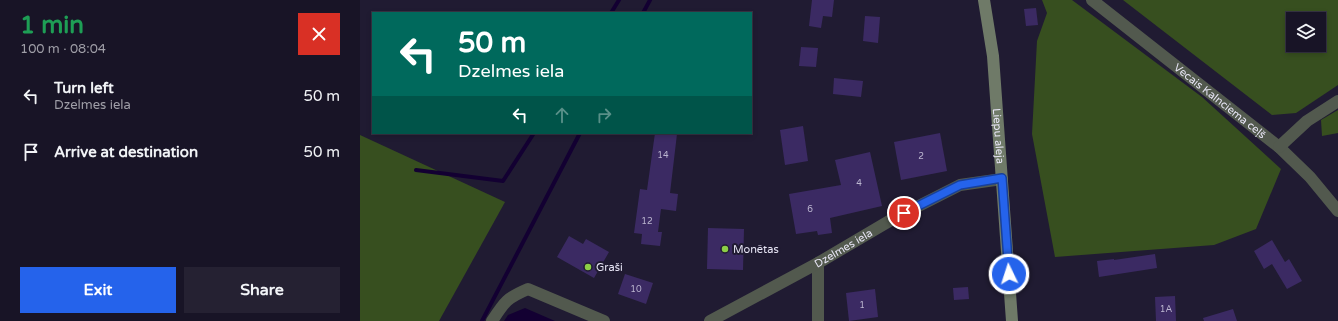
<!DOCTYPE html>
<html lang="en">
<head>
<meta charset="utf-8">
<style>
  :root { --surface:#181426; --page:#252132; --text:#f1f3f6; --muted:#9f9ea7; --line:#363343; --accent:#2563eb }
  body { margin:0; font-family:"Varela Round",sans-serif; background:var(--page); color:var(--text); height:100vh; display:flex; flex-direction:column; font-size:15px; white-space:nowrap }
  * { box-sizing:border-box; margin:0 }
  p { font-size:13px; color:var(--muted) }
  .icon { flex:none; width:22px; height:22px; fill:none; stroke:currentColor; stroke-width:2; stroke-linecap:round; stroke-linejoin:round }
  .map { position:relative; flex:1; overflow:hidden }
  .side { display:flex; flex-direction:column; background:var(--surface); width:360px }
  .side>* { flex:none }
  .hud { position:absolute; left:12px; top:12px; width:380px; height:122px; border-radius:0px; box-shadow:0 2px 6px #0003,0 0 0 1px var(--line); background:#00695c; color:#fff; overflow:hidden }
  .buttons { position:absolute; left:926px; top:12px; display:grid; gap:8px }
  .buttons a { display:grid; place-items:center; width:40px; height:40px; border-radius:0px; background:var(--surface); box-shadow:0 2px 6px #0003,0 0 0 1px var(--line); font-size:20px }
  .pin { position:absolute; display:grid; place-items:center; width:34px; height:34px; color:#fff; margin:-17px; border:2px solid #fff; border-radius:50%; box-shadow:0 1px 4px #0007 }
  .me { position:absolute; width:44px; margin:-22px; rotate:356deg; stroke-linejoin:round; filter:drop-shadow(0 0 3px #0008) }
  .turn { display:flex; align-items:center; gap:14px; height:84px; padding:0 20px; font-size:18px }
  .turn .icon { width:52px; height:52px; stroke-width:2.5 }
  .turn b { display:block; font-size:28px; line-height:34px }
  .lanes { display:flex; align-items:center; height:38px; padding:0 20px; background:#0003; justify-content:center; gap:20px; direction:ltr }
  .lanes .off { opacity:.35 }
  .round { display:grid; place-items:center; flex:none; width:42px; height:42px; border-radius:0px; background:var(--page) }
  .overview { display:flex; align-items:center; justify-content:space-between; height:68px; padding:0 20px }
  h1 { font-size:24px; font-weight:700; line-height:30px; color:#1e9e55 }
  .cta { display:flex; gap:8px; margin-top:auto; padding:8px 20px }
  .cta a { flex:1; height:46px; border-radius:0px; background:var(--accent); color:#fff; font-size:16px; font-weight:700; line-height:46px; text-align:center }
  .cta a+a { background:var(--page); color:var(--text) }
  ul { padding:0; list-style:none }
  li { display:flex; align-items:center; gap:12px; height:56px; padding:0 20px }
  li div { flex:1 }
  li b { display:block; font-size:15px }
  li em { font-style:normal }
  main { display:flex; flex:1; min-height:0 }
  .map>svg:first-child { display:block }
  .green { fill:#374f1f; fill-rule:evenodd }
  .water { fill:#130032 }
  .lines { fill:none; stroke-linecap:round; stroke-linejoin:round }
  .stream { stroke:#130032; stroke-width:4 }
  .building { fill:#3b2a63 }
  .street { stroke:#52594e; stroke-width:12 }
  .secondary { stroke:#6f7a68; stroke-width:12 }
  .route-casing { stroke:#184099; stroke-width:10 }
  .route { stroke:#2563eb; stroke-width:7 }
  .poi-dot { fill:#8cce46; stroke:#201b32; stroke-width:1.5 }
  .labels { text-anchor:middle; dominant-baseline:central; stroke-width:4; stroke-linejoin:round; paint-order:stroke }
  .number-label { font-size:9px; fill:#bcb6d0 }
  .street-label { font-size:11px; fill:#e7e5f5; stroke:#201b32 }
  .poi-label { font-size:11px; fill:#e7e5f5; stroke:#201b32; text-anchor:start }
</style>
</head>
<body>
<main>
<section class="side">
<div class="overview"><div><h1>1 min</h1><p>100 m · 08:04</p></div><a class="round" style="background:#d93025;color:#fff"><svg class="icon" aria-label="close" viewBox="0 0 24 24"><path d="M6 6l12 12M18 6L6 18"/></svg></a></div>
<ul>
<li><svg class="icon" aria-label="left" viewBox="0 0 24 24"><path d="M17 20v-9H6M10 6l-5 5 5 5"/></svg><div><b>Turn left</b><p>Dzelmes iela</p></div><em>50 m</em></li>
<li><svg class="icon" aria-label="arrive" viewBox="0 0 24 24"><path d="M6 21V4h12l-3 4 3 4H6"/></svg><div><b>Arrive at destination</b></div><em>50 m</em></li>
</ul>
<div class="cta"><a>Exit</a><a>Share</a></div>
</section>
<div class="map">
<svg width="978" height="321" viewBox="0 0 978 321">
  <rect width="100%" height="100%" fill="#201b32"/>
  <g class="green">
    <path d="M682 0H712L842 97 921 169 896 229 854 245 695 257 672 134 677 41 687 13Z"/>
    <path d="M763 0H978V85L936 113 912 115ZM933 19H959V45H933Z"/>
    <path d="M978 110V133L962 136 961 120Z"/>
    <path d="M0 135 145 202 79 321H0Z"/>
  </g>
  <path class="water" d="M165 308 195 321H144L148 315Z"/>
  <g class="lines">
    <g class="stream">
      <path d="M251 13 259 0"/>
      <path d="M283 13 290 0"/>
      <path d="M56 170 143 181 174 133"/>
      <path d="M122 321 220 133"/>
    </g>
  </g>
  <g class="building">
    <path d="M452 0H474L472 17 463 16 461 28 449 26Z"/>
    <path d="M676 8 678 25 666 26 664 9Z"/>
    <path d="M505 16 520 17 518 43 503 41Z"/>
    <path d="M441 47 458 48 456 67 439 66Z"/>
    <path d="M474 78 503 81 501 97 473 94Z"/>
    <path d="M443 126 448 161 425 165 420 130Z"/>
    <path d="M295 133 317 134 310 193 318 194 316 211 301 209 298 232H302L300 246 281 244 282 234 274 233 280 189 287 190Z"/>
    <path d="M580 133 587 171 541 180 534 142Z"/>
    <path d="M510 152 522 206 470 218 472 233 458 235 457 231 436 234 429 194 481 185 475 160Z"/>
    <path d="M348 228 384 229 383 270 347 269Z"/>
    <path d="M209 236 223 244 226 239 249 252 234 278 197 257Z"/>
    <path d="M912 240 925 262 929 259 942 281 927 289 912 264 904 269 894 251Z"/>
    <path d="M795 254 797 268 739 277 737 261 754 259V260Z"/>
    <path d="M265 274 293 283 286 304 258 294Z"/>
    <path d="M608 287 609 299 594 300 593 288Z"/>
    <path d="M515 289 518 317 489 321 486 293Z"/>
    <path d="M815 296 816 321H796L795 297Z"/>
    <path d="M873 309 877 321H844L843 318Z"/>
  </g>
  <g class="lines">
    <g class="street">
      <path id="s1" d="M732 0 919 147 950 177 978 211"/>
      <path d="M919 147 947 121 978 101"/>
      <path d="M458 263V321"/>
      <path d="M132 321C145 301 147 298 168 289L244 321"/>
      <path id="s2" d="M350 321 458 263 531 220 600 185 642 179"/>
    </g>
    <path class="secondary" id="s3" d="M624 0 633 56 652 321"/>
  </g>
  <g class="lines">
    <defs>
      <path id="route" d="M544 213 600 185 642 178 649 274"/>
    </defs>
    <use href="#route" class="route-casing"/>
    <use href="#route" class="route"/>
  </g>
  <g class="poi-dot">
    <circle cx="365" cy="249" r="4"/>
    <circle cx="228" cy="267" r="4"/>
  </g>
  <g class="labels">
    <g class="number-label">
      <text x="303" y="155">14</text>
      <text x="561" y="156">2</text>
      <text x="499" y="183">4</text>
      <text x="450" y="209">6</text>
      <text x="287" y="221">12</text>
      <text x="276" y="289">10</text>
      <text x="502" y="305">1</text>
      <text x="806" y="309">1A</text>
    </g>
    <g class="street-label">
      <text stroke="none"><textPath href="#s1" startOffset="163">Vecais Kalnciema ceļš</textPath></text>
      <text stroke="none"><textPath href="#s3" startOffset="137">Liepu aleja</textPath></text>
      <text stroke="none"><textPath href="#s2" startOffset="152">Dzelmes iela</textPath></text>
    </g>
    <g class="poi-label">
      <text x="373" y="249">Monētas</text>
      <text x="236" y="267">Graši</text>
    </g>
  </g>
</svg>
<div class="buttons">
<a><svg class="icon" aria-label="layers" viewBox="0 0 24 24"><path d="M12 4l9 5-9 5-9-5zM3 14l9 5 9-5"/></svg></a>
</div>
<div class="pin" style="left:544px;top:213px;background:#d93025"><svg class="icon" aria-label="arrive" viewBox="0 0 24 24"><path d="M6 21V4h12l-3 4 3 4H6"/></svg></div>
<svg class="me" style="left:649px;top:274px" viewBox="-20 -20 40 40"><circle r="17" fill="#2563eb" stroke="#fff" stroke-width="3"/><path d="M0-11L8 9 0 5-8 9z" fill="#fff"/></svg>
<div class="hud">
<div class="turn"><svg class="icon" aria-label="left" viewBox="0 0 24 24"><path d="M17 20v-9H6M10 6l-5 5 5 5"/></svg><div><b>50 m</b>Dzelmes iela</div></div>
<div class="lanes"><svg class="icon" aria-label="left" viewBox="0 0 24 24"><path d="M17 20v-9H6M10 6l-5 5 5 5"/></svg><svg class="icon off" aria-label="ahead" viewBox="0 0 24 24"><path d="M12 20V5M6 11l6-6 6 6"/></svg><svg class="icon off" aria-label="right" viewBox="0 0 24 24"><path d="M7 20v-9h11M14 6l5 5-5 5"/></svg></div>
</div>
</div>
</main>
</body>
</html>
